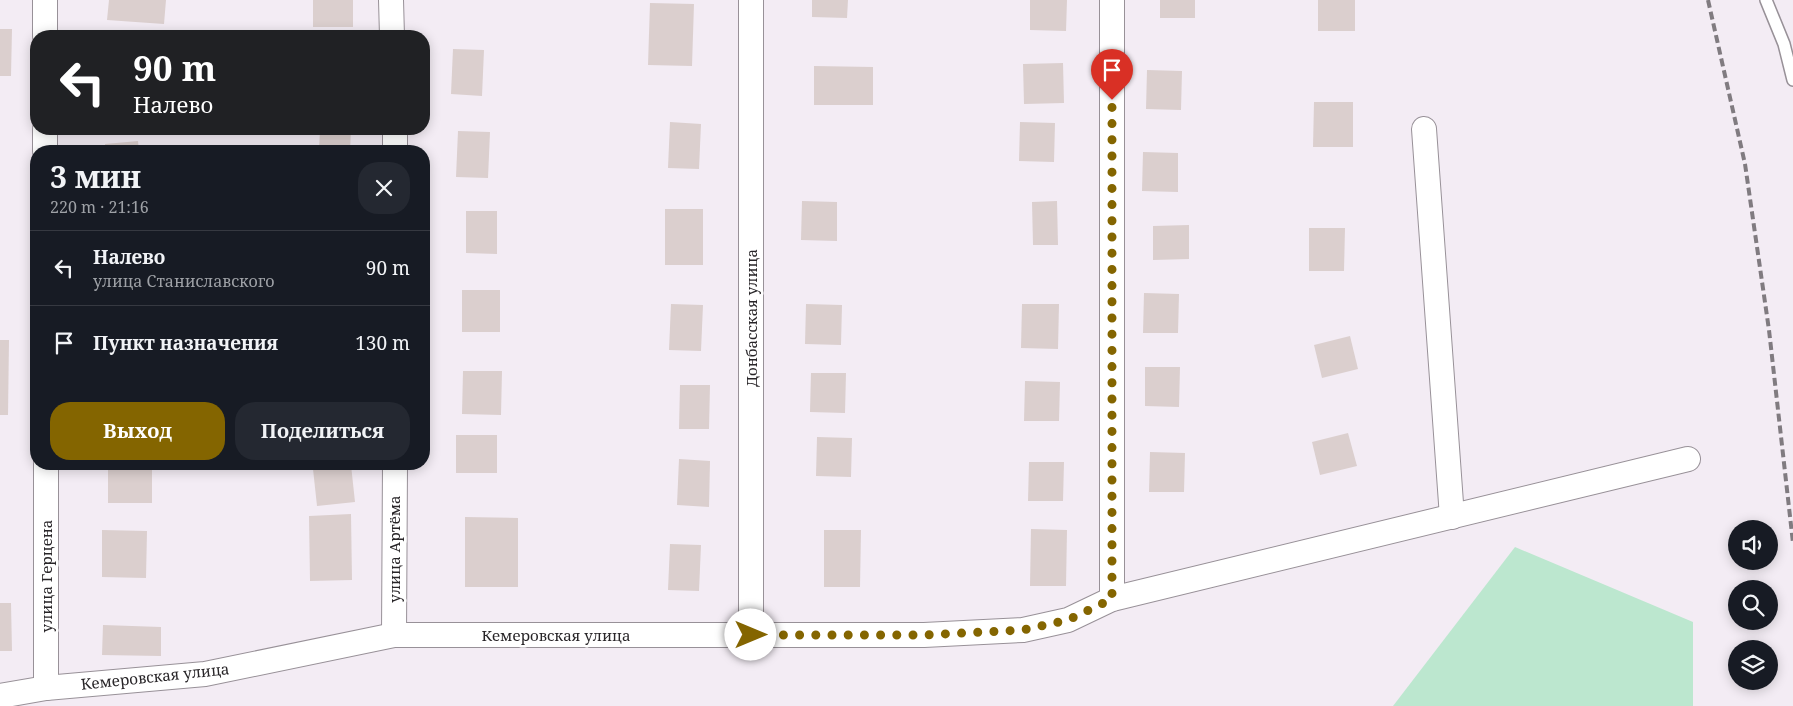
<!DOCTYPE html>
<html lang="ru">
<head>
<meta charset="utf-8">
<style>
  :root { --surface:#171b24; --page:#242831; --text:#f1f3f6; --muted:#9ea1a6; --line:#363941; --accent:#846500 }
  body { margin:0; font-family:"Noto Serif",serif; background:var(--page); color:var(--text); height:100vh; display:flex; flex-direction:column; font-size:19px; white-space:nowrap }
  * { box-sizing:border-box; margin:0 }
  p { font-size:16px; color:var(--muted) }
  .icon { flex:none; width:28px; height:28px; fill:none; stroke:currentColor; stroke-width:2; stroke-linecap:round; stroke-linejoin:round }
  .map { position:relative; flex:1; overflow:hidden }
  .details { position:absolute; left:30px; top:145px; width:400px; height:325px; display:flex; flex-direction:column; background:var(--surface); border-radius:20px; box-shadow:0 2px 12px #0003 }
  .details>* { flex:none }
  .banner { position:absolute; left:30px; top:30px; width:400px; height:105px; border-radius:20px; box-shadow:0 2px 12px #0003; background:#202124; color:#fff; overflow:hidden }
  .fabs { position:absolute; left:1728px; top:520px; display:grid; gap:10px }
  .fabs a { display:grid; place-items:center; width:50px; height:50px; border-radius:50%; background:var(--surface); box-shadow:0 2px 12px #0003; font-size:25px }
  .pin { position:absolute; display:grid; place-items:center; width:42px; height:42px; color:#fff; margin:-51px -21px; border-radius:50% 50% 50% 0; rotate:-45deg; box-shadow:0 0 5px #0007 }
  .pin .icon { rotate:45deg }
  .me { position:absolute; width:55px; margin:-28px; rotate:90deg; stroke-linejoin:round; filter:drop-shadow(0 0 4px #0008) }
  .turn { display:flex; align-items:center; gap:18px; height:105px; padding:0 20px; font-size:22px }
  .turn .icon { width:65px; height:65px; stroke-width:2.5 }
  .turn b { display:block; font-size:35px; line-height:42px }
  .round { display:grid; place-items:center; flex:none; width:52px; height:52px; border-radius:20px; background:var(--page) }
  .summary { display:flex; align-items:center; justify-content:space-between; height:85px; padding:0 20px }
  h1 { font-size:30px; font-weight:700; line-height:38px }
  .action { display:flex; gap:10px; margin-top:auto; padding:10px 20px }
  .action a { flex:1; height:58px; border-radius:20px; background:var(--accent); color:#fff; font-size:20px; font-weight:700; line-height:58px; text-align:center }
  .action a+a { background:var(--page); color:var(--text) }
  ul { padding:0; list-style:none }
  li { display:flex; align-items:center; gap:15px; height:75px; padding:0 20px; border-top:1px solid var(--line) }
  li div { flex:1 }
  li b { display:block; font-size:19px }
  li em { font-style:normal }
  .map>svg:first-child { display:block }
  .green { fill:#bce7cf }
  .building { fill:#dbcfce }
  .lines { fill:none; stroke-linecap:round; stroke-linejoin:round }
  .service-casing { stroke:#989198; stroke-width:14 }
  .minor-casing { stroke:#989198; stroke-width:26 }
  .service { stroke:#fff; stroke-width:11 }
  .minor { stroke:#fff; stroke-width:24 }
  .rail { stroke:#807b80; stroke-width:4; stroke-dasharray:8 4; stroke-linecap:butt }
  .route { stroke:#846500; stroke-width:9; stroke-dasharray:0 16.2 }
  .labels { text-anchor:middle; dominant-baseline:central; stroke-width:5; stroke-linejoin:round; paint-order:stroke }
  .street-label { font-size:15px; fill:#282528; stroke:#fff }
</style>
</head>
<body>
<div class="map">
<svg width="1793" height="706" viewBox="0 0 1793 706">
  <rect width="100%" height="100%" fill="#f3ecf4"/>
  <path class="green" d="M1515 547 1693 622V706H1393Z"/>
  <g class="building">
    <path d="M109 0H166L164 24 107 20Z"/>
    <rect x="313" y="0" width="40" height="27"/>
    <path d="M812 0H848L847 18 812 17Z"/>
    <path d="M1030 0H1067L1066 31 1030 30Z"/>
    <rect x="1160" y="0" width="35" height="18"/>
    <rect x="1318" y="0" width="37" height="31"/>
    <path d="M650 3 694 4 692 66 648 65Z"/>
    <path d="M0 29H12L11 76H0Z"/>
    <path d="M453 49 484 50 482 96 451 94Z"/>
    <path d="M1063 63 1064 103 1024 104 1023 64Z"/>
    <path d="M814 66 873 67V105H814Z"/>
    <path d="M1147 70 1182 71 1181 110 1146 109Z"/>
    <path d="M1314 102H1353V147H1313Z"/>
    <path d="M670 122 701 124 699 169 668 168Z"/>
    <path d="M1020 122 1055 123 1054 162 1019 161Z"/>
    <path d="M320 129H351L350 151H319Z"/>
    <path d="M458 131 490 132 488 178 456 177Z"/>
    <path d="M138 141 139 151H106L105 144Z"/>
    <path d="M1143 152 1178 153V192L1142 191Z"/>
    <path d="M802 201 837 202V241L801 240Z"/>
    <path d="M1057 201 1058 245H1033L1032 202Z"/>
    <rect x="665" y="209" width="38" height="56"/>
    <path d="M466 211H497V254L466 253Z"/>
    <path d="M1189 225V259L1153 260V226Z"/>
    <path d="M1309 228H1345L1344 271H1309Z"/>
    <rect x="462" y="290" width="38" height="42"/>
    <path d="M1144 293 1179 294 1178 333H1143Z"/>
    <path d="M671 304 703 305 701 351 669 350Z"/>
    <path d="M806 304 842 305 841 345 805 344Z"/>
    <path d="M1022 304H1059L1058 349 1021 348Z"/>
    <path d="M1350 336 1358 369 1322 378 1314 345Z"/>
    <path d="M0 340H9L8 415H0Z"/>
    <path d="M1145 367H1180L1179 407 1145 406Z"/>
    <path d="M463 371H502L501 415 462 414Z"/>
    <path d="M811 373H846L845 413 810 412Z"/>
    <path d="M1025 381 1060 382 1059 421H1024Z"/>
    <path d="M680 385H710L709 429H679Z"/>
    <path d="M1348 433 1357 466 1320 475 1312 442Z"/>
    <rect x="456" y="435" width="41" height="38"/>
    <path d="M817 437 852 438 851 477 816 476Z"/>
    <path d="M1150 452 1185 453 1184 492H1149Z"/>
    <path d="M679 459 710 461 709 507 677 505Z"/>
    <path d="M1029 462H1064L1063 501H1028Z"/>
    <rect x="108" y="464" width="44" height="39"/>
    <path d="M351 465 355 502 317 506 313 469Z"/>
    <path d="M351 514 352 580 310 581 309 516Z"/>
    <path d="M465 517 518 518V587H465Z"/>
    <path d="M1031 529 1067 530 1066 586H1030Z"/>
    <path d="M102 530 147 531 146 578 102 577Z"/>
    <path d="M824 530H861L860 587H824Z"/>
    <path d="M670 544 701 545 699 591 668 590Z"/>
    <path d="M0 603H11L12 651H0Z"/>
    <path d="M103 625 161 627V656L102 655Z"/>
  </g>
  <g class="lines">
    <defs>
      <path id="service" d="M1766 0 1784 44 1793 80"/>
      <g id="minor">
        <path d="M45 0V36"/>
        <path d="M391 0 392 36"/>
        <path d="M1112 0V599"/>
        <path d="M45 129V151"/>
        <path d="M395 129V151"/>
        <path d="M1424 129 1452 517"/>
        <path d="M46 464V688"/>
        <path d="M394 635 395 464"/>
        <path d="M751 635V0"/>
        <path d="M0 696 46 688 205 674 394 635H924L1023 630 1068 620 1112 599 1688 459"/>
      </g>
    </defs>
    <use href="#service" class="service-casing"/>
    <use href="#minor" class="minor-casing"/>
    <use href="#service" class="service"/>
    <use href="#minor" class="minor"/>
    <path class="rail" d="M1708 0 1745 164 1769 330 1793 543"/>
  </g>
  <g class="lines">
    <path class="route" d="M751 635H924L1023 630 1068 620 1112 599V100"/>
  </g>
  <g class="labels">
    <g class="street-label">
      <text transform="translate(751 318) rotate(-90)">Донбасская улица</text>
      <text transform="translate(394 549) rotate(-90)">улица Артёма</text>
      <text transform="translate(46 576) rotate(-90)">улица Герцена</text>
      <text x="556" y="635">Кемеровская улица</text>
      <text transform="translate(155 676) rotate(-6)">Кемеровская улица</text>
    </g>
  </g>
</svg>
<div class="fabs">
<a><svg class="icon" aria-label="sound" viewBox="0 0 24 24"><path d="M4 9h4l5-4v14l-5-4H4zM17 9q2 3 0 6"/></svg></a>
<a><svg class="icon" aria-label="search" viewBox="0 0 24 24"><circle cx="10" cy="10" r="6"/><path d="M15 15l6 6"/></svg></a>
<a><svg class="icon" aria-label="layers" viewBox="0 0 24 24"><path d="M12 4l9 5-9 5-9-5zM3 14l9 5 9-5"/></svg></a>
</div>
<div class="pin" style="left:1112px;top:100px;background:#d93025"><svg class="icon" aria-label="arrive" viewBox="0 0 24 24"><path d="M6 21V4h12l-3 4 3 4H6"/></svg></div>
<svg class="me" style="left:751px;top:635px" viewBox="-20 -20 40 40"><circle r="19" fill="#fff"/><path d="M0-13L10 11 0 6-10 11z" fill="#846500"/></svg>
<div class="banner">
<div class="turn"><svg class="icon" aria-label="left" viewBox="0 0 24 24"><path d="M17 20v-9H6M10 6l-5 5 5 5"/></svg><div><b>90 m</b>Налево</div></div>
</div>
<section class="details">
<div class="summary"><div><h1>3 мин</h1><p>220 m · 21:16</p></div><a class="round"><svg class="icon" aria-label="close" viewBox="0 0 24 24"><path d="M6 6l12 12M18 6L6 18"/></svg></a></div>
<ul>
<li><svg class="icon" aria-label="left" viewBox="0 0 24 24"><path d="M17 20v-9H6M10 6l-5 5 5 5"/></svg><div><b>Налево</b><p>улица Станиславского</p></div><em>90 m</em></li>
<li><svg class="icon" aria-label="arrive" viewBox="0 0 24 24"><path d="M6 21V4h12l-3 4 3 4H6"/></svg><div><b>Пункт назначения</b></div><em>130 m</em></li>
</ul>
<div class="action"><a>Выход</a><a>Поделиться</a></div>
</section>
</div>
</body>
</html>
